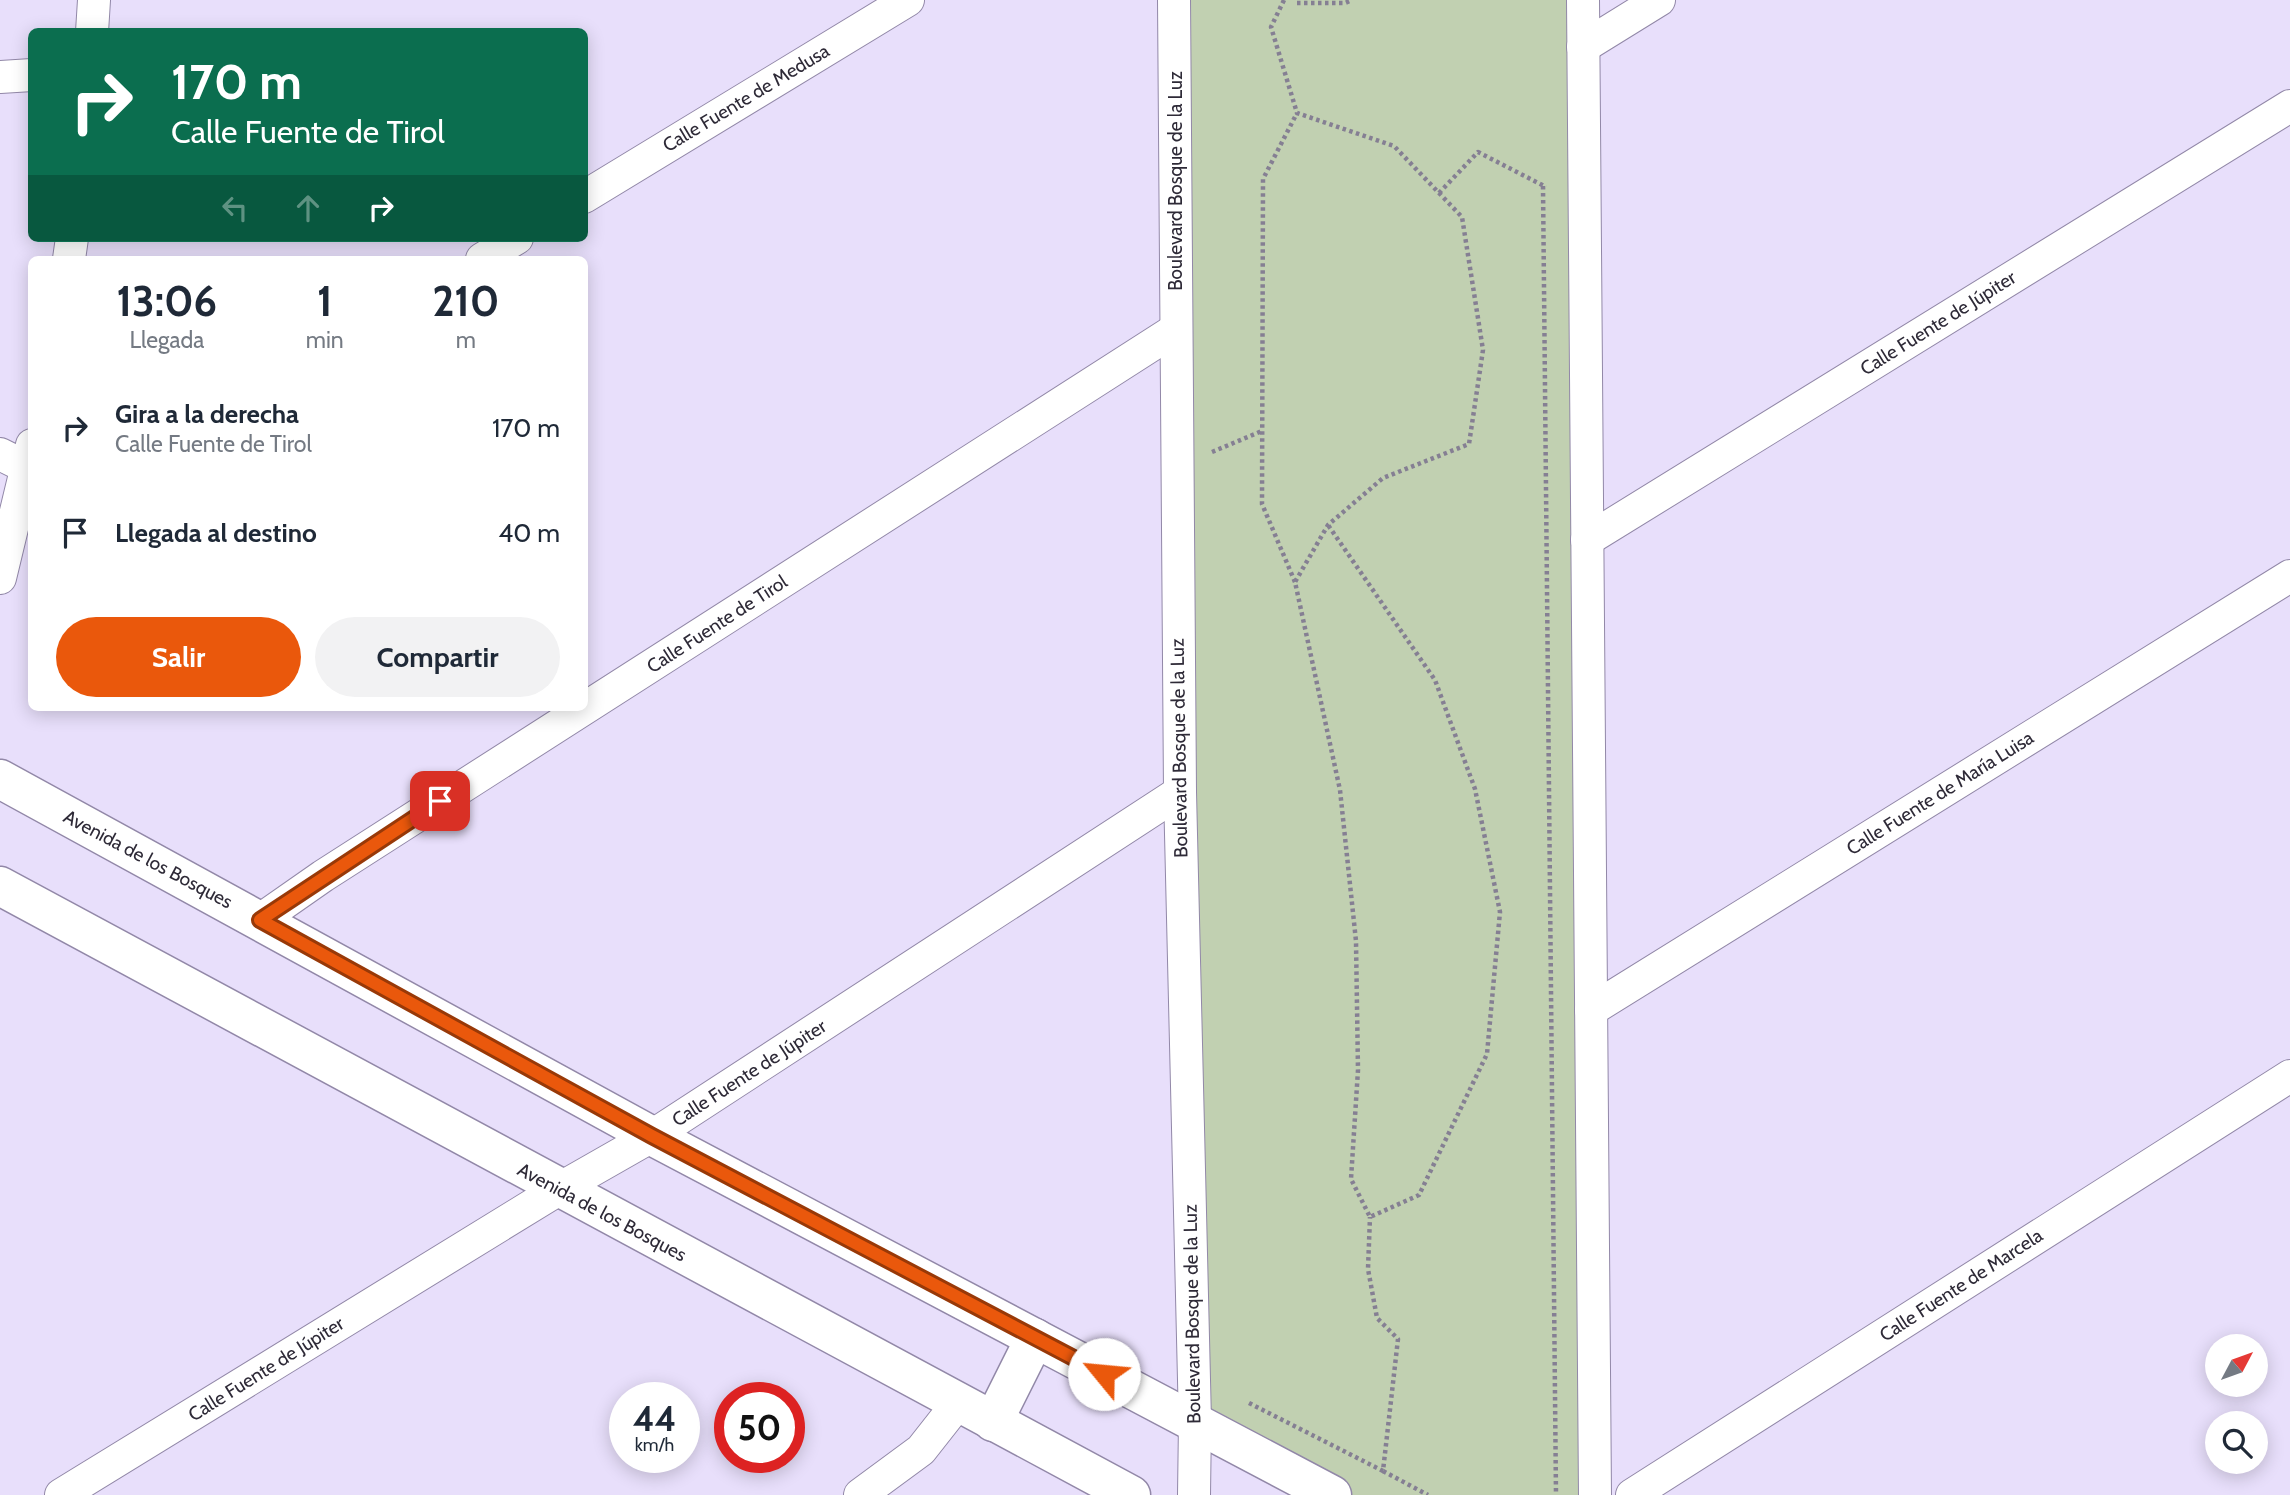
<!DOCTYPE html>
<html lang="es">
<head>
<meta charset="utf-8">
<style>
  :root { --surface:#fff; --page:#f2f2f3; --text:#1f2937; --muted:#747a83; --accent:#ea580c }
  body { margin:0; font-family:Cabin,sans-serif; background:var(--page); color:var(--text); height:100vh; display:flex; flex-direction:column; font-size:26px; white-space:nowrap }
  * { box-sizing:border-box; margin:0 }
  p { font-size:23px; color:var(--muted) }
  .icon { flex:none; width:38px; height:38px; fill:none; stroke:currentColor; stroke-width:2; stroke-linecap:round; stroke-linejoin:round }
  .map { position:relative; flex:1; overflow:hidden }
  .panel { position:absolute; left:28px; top:256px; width:560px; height:455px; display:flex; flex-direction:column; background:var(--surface); border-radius:10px; box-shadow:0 4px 18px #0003 }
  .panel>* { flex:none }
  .top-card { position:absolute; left:28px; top:28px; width:560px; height:214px; border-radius:10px; box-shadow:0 4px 18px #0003; background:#0b6e4f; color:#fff; overflow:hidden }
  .needle { width:46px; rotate:49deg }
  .fabs { position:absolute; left:2205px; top:1334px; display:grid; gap:14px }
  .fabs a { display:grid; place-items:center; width:63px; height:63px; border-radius:50%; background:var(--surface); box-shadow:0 4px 18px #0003; font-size:35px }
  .speed { position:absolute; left:609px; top:1382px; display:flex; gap:14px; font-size:35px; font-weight:700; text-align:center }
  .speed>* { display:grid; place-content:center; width:91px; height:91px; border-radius:50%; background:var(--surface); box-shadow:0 4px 18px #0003; line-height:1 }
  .speed small { font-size:18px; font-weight:400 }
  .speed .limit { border:10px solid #d22; background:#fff; color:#111 }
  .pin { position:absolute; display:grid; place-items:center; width:60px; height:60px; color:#fff; margin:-30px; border-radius:14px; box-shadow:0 4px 10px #0006 }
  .me { position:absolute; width:77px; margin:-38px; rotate:298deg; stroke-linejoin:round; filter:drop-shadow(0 0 5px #0008) }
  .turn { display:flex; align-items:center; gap:24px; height:147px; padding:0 28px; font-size:32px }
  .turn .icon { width:91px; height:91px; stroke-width:2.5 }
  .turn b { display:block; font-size:49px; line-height:60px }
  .lanes { display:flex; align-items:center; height:66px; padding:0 28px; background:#0003; justify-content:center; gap:35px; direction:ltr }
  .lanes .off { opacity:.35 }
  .eta { display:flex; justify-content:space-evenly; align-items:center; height:119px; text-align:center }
  .eta b { font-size:42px; font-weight:700; line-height:49px }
  .primary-button { display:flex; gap:14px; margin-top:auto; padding:14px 28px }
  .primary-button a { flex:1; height:80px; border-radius:42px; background:var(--accent); color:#fff; font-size:28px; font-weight:700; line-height:80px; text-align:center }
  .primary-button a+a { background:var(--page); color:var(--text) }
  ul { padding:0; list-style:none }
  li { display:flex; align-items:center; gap:21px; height:105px; padding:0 28px }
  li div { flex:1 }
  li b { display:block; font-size:26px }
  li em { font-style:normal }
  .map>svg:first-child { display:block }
  .green { fill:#c1d0b1 }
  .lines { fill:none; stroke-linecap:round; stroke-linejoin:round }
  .minor-casing { stroke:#9288a8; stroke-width:34 }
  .secondary-casing { stroke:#9288a8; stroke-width:41 }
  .path { stroke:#857f93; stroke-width:4.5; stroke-dasharray:3.5 3.5; stroke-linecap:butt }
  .minor { stroke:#fff; stroke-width:32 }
  .secondary { stroke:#fff; stroke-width:38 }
  .route-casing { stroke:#983908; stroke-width:18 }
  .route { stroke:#ea580c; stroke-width:12 }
  .labels { text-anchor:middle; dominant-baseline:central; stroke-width:5; stroke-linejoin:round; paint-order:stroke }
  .street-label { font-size:19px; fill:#2e2a37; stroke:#fff }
</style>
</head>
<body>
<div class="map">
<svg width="2290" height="1495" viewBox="0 0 2290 1495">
  <rect width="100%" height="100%" fill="#e8dffb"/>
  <path class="green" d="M1179 0H1574L1585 1495H1345L1189 1413Z"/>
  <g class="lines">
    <defs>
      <g id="minor">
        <path d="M1174 0 1180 792 1195 1422 1194 1495"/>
        <path d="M1583 0 1595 1495"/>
        <path d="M92 32 94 0"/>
        <path d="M1583 47 1659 0"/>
        <path d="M0 77 32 75"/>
        <path d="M584 197 908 0"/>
        <path d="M69 259 72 238"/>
        <path d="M482 259 517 238"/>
        <path d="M0 454 26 467"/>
        <path d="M1587 540 2290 106"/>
        <path d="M0 578 32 445"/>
        <path d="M260 920 323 876 1175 330"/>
        <path d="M1591 1010 2290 576"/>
        <path d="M61 1495 559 1189 652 1136 1180 792"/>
        <path d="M860 1495 921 1450 958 1403"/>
        <path d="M1632 1495 2290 1076"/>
      </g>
      <g id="secondary">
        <path d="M0 779 652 1136 1332 1495"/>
        <path d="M0 886 1131 1495"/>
        <path d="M993 1422 1035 1338"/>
      </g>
    </defs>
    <use href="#minor" class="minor-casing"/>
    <use href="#secondary" class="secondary-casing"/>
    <g class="path">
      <path d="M1284 0 1271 27 1297 113 1394 146 1462 217 1483 350 1469 444 1383 478 1328 525 1295 582 1340 790 1356 941 1358 1070 1351 1179 1370 1217 1419 1195 1487 1054 1500 912 1475 789 1435 680 1328 525"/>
      <path d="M1297 3H1345L1352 0"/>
      <path d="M1543 186 1556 1495"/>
      <path d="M1439 193 1478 152 1546 187"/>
      <path d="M1212 452 1262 431"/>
      <path d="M1295 582 1262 504 1263 179 1297 113"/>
      <path d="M1249 1403 1383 1471 1398 1339 1377 1318 1368 1269 1370 1217"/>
      <path d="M1383 1471 1428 1495"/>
    </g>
    <use href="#minor" class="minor"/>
    <use href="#secondary" class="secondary"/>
  </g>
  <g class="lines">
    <defs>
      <path id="route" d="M440 801 260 920 652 1136 1104 1374"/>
    </defs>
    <use href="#route" class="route-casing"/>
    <use href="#route" class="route"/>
  </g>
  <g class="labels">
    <g class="street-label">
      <text transform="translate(746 98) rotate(-31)">Calle Fuente de Medusa</text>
      <text transform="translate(1175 181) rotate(-90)">Boulevard Bosque de la Luz</text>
      <text transform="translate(1938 323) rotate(-32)">Calle Fuente de Júpiter</text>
      <text transform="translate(717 624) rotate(-33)">Calle Fuente de Tirol</text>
      <text transform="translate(1179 748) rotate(-91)">Boulevard Bosque de la Luz</text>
      <text transform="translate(1940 793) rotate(-32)">Calle Fuente de María Luisa</text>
      <text transform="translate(148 859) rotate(28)">Avenida de los Bosques</text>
      <text transform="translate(749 1073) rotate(-33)">Calle Fuente de Júpiter</text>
      <text transform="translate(602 1212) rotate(28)">Avenida de los Bosques</text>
      <text transform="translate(1961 1285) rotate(-33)">Calle Fuente de Marcela</text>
      <text transform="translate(1192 1314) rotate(-91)">Boulevard Bosque de la Luz</text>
      <text transform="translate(266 1369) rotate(-32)">Calle Fuente de Júpiter</text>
    </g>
  </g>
</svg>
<div class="fabs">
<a><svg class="needle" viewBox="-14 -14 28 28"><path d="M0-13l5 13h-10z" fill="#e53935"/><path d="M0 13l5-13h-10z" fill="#747a83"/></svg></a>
<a><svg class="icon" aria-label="search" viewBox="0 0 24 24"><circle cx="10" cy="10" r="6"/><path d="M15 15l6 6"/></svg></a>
</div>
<div class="speed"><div>44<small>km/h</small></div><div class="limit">50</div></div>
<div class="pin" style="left:440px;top:801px;background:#d93025"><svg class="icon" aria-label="arrive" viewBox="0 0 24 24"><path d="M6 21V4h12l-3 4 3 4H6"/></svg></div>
<svg class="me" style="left:1104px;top:1374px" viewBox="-20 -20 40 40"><circle r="19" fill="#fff"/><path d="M0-13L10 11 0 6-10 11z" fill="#ea580c"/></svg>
<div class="top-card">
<div class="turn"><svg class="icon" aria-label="right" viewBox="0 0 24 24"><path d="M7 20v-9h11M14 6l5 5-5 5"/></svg><div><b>170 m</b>Calle Fuente de Tirol</div></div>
<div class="lanes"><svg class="icon off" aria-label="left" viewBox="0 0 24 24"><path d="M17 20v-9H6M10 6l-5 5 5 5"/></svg><svg class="icon off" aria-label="ahead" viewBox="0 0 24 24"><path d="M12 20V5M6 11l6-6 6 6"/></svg><svg class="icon" aria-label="right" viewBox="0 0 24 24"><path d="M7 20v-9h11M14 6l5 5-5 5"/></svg></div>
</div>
<section class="panel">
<div class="eta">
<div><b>13:06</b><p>Llegada</p></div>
<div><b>1</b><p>min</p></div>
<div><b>210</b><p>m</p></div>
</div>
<ul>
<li><svg class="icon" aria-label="right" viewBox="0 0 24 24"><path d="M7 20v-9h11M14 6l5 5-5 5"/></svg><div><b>Gira a la derecha</b><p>Calle Fuente de Tirol</p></div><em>170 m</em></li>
<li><svg class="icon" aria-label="arrive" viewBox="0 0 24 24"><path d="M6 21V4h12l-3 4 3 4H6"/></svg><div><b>Llegada al destino</b></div><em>40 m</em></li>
</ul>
<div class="primary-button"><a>Salir</a><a>Compartir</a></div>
</section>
</div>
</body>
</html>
